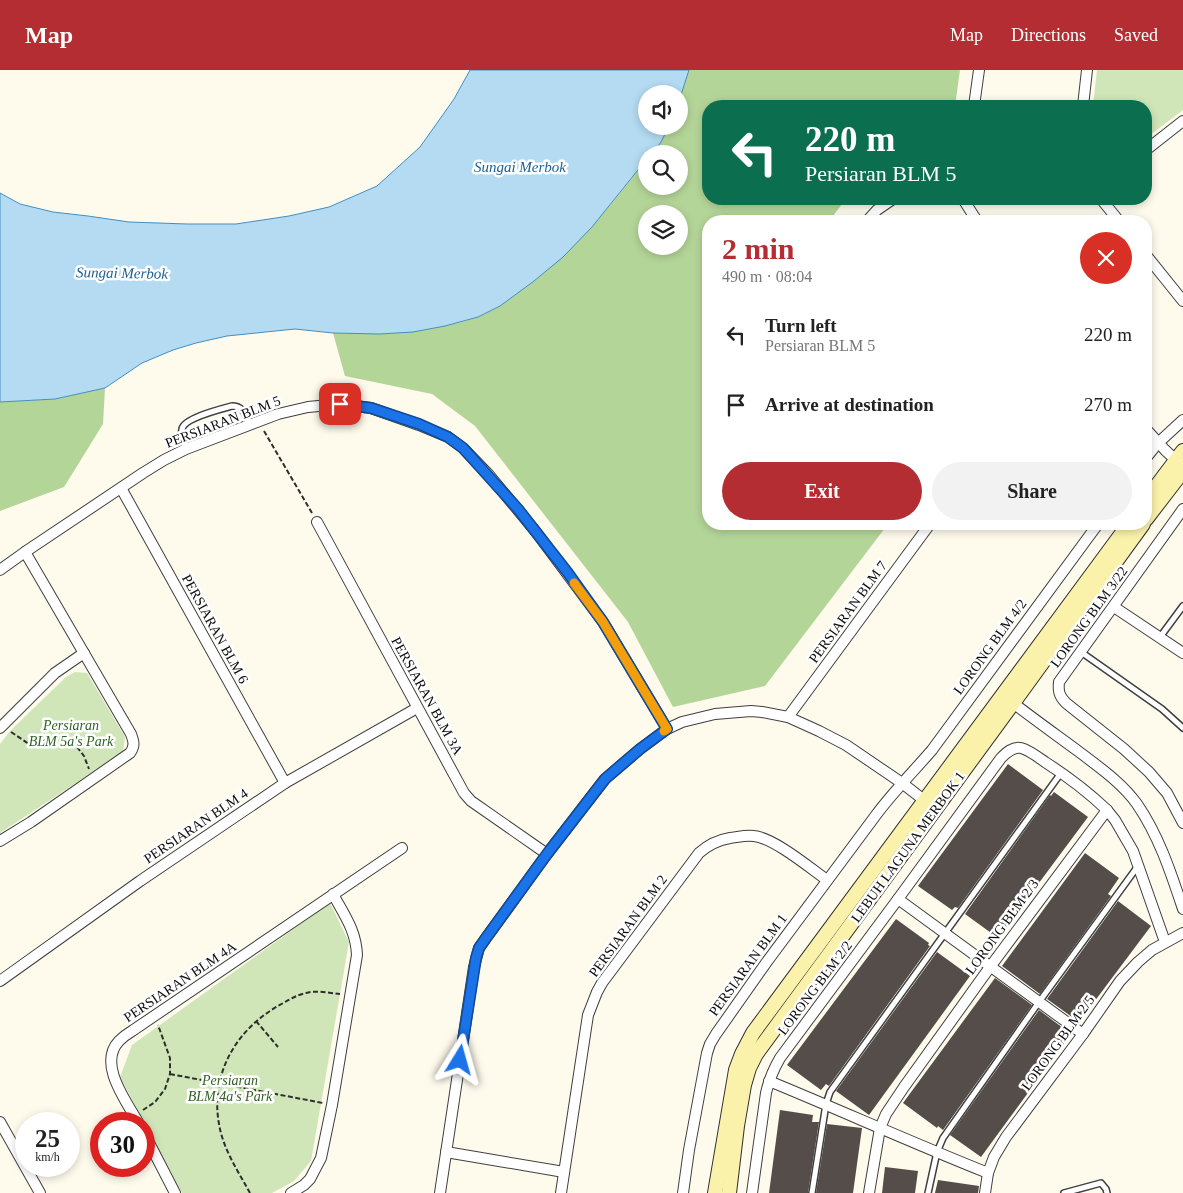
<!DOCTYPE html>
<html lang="en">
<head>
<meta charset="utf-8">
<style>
  :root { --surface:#fff; --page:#f2f2f2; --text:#222; --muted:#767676; --accent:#b32d33 }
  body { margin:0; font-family:"Times New Roman",serif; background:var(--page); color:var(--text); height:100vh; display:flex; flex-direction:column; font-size:19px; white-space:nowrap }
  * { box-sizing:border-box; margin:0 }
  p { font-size:16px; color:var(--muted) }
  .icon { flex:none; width:28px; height:28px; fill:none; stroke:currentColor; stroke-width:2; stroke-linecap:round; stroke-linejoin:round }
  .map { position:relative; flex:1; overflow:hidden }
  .sheet { position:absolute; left:702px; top:145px; width:450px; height:315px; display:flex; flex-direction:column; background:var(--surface); border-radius:20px; box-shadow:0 2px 8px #0003 }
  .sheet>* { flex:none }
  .top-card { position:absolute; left:702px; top:30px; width:450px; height:105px; border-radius:20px; box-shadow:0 2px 8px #0003; background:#0b6e4f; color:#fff; overflow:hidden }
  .buttons { position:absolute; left:638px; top:15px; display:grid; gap:10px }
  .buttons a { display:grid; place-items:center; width:50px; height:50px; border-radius:50%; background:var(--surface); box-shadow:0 2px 8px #0003; font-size:25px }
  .speed { position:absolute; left:15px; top:1042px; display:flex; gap:10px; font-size:25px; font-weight:700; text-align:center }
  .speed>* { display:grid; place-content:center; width:65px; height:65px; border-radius:50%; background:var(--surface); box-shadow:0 2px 8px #0003; line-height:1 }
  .speed small { font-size:12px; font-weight:400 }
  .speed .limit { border:8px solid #d22; background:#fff; color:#111 }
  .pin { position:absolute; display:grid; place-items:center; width:42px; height:42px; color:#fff; margin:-21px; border-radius:10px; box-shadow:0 2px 8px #0006 }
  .me { position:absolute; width:55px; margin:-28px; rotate:8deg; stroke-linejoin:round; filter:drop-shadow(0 0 4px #0008) }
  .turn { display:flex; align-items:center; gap:18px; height:105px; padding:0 20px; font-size:22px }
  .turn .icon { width:65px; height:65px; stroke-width:2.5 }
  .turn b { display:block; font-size:35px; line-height:42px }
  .round { display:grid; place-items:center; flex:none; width:52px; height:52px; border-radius:26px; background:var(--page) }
  .summary { display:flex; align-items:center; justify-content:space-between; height:85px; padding:0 20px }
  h1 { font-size:30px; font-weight:600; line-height:38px; color:var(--accent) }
  .cta { display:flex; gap:10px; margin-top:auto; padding:10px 20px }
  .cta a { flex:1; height:58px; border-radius:30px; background:var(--accent); color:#fff; font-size:20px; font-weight:600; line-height:58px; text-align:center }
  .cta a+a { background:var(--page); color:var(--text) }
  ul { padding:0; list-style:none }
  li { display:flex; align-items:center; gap:15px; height:70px; padding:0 20px }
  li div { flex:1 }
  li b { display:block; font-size:19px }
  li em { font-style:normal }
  header { display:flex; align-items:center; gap:30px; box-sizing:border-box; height:70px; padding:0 25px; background:var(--accent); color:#fff }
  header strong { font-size:24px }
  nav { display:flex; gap:28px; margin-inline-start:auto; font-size:18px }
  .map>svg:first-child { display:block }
  .green { fill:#d0e6b8 }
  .forest { fill:#b4d598; fill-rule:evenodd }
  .water { fill:#b4dbf2; stroke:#408fc4 }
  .building { fill:#544d49 }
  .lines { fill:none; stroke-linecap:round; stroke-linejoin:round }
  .lane-casing { stroke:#3f3f3f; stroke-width:8 }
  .street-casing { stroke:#3f3f3f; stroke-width:12 }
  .secondary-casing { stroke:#2e2e2e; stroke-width:16 }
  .path { stroke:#2e2e2e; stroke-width:2; stroke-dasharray:5 2.5; stroke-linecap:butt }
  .lane { stroke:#fff; stroke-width:5 }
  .street { stroke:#fff; stroke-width:10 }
  .secondary { stroke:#faf1ab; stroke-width:14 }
  .route-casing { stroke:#114b97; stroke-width:12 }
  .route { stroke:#1a73e8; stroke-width:9 }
  .slow { stroke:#f59e0b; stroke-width:9 }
  .labels { text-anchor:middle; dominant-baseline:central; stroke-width:5; stroke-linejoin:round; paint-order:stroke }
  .street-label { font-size:14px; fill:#0c0c0c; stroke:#fff }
  .park-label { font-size:14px; font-style:italic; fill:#2e5f21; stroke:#fff }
  .water-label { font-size:15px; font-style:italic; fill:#1e6195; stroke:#fff }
</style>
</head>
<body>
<header>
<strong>Map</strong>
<nav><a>Map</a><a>Directions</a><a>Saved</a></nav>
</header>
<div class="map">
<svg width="1183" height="1123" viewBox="0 0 1183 1123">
  <rect width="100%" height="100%" fill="#fefaec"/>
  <g class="green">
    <path d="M1097 0H1183V40L1146 68V36H1093Z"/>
    <path d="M75 602 87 603 125 667 123 682 0 763V674L10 661 66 607Z"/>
    <path d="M330 833 349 872 311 1091 294 1111 272 1123H182L120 1007 132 975Z"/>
  </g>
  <g class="forest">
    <path d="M689 0H960L955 36H709V129H846L829 151H709V454H888L765 616 673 637 628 552 475 356 432 324 345 306 333 263C383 264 429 264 477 247 491 242 504 233 516 224 569 187 607 140 646 90V116H679V84H652L661 72 669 56H679V31ZM646 144H679V176H646Z"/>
    <path d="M105 318 103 354 64 417 0 441V332L55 329Z"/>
  </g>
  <path class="water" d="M470 0H689L679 31V24H646V56H669L661 72 652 84H646V90L592 157 563 187 534 211 500 236 478 247 445 256 413 262 380 264 333 263 295 259 227 266 196 273 173 280 142 293 105 318 55 329 0 332V123L20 134 53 142 88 146 129 152 187 154H236L289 146 329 137 377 116 420 77 454 29Z"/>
  <g class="building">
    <path d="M1008 694 1043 720 958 838 955 837 952 840 918 816Z"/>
    <path d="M1054 722 1088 747 998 868 965 844 1050 725 1051 726Z"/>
    <path d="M1085 783 1119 808 1108 824 1111 826 1040 924 1002 896Z"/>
    <path d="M1118 831 1151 856 1079 952 1047 929Z"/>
    <path d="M896 849 929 873 928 875 930 876 829 1016 826 1014 821 1020 787 995Z"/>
    <path d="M937 882 970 906 869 1045 836 1021Z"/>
    <path d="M995 908 1032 935 943 1060 938 1056 937 1058 903 1033Z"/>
    <path d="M1039 940 1071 964 981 1087 950 1065Z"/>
    <path d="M780 1040 813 1045 812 1052H819L808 1123H769Z"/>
    <path d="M827 1054 862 1058 853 1123H816Z"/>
    <path d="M885 1097 918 1101 915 1123H882Z"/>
    <path d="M938 1110 979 1116 978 1123H935Z"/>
  </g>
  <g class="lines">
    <defs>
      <g id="lane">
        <path d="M186 379C185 373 180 365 182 359 184 348 221 339 232 336 244 336 245 345 250 355"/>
        <path d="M1160 567 1183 536"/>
        <path d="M1081 582 1162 639 1183 658"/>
        <path d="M812 1123 826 1034 830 1022 1061 703"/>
        <path d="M928 1123 937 1082 943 1068 1039 932 1138 796"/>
        <path d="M1064 1123 1101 1113 1106 1119 1107 1123"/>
      </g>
      <g id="street">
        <path d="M974 36 979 0"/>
        <path d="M1083 36 1087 0"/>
        <path d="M1146 80 1183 51"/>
        <path d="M963 129 977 151"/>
        <path d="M1101 129 1119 151"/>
        <path d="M867 151 877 140 893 129"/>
        <path d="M1146 185 1183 231"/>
        <path d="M1146 359 1165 380 1180 394"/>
        <path d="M1146 388 1158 373 1183 350"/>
        <path d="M121 418 285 713"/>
        <path d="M1183 439 1059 612C1058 621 1059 626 1066 633L1124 679 1149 702 1167 723 1183 753"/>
        <path d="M317 452 464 723 471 731 547 784"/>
        <path d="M0 500 25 482 143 403 164 390 186 379 278 344 308 337 340 334 371 338 419 355 448 367 463 378 489 405 536 462 603 552 667 659"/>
        <path d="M1114 537 1183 583"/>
        <path d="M1008 629C1031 647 1055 664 1078 681 1099 697 1122 713 1137 734 1159 766 1171 803 1183 839"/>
        <path d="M788 647 930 454"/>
        <path d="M0 658 55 603 84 583"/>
        <path d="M0 771 31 752 130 683C135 676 134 672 131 664L25 482"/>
        <path d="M898 829 1083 964"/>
        <path d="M0 911 140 811 285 713 417 638"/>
        <path d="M769 1011C842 1041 915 1074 988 1103"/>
        <path d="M0 1052 40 1123"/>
        <path d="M139 1054C127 1032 97 994 119 971 123 967 127 964 132 961L402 778"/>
        <path d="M144 1063 175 1123"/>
        <path d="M446 1082 564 1102"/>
        <path d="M291 1123 304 1115 310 1109 321 1088 332 1035 357 885C356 860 344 845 333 824"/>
        <path d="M440 1123 474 897 479 878 486 868 547 784 605 709 640 679 667 659 682 652 715 644 751 641 762 642 788 647 819 661 846 675 902 713 929 734"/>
        <path d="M561 1123 588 945 597 922 602 913 699 783C708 775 718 770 730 768 738 767 746 765 754 766 774 768 810 798 827 810"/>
        <path d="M683 1123 689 1080 707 983 710 974 716 964 766 893 876 745C893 722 913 702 932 680L1098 454"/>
        <path d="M752 1123 766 1023C769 1010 773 1000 780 988L898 829 1001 688C1006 683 1013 676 1021 678 1029 680 1038 687 1045 692 1067 706 1088 722 1107 740"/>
        <path d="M869 1123 880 1058 886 1044 904 1017 990 897 1107 740 1115 750 1133 781 1165 872"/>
        <path d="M985 1123 988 1103 994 1087 1006 1067 1083 964 1120 911 1138 892 1152 880 1183 863"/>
      </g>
      <g id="secondary">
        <path d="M1146 430 1183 381"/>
        <path d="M1146 449 1183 401"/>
        <path d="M715 1123 736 1000 742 984 753 963 1129 454"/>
        <path d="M729 1123 737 1056 744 1015 749 998 756 984 1013 633 1143 454"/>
      </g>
    </defs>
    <use href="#lane" class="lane-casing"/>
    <use href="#street" class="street-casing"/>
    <use href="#secondary" class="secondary-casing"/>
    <g class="path">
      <path d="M264 361 312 443"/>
      <path d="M11 662 29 674 37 675 53 666 64 668 77 677 84 686 89 699"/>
      <path d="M256 951 278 977"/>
      <path d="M170 1004 323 1033"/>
      <path d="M143 1040 155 1032 165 1019 170 1004V988L158 955"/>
      <path d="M250 1123C238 1101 223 1079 219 1054 210 1004 236 960 278 936 287 931 296 925 306 923 317 920 329 923 340 924"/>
    </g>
    <use href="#lane" class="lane"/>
    <use href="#street" class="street"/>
    <use href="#secondary" class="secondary"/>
  </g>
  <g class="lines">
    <defs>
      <path id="route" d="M340 334 371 338 419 354 448 367 463 378 518 439 568 503 603 552 667 659 640 679 605 709 547 784 486 868 479 878 476 888 460 990"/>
    </defs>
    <use href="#route" class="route-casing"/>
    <use href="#route" class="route"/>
    <path class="slow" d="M574 513 603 552 667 659 664 661"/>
  </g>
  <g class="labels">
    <g class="street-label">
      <text transform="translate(223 352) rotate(-21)">PERSIARAN BLM 5</text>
      <text transform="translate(848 542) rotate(-54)">PERSIARAN BLM 7</text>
      <text transform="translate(1089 547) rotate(-54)">LORONG BLM 3/22</text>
      <text transform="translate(215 559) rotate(61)">PERSIARAN BLM 6</text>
      <text transform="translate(990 577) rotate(-54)">LORONG BLM 4/2</text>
      <text transform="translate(427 626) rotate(61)">PERSIARAN BLM 3A</text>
      <text transform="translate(196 756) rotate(-34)">PERSIARAN BLM 4</text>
      <text transform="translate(908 777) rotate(-54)">LEBUH LAGUNA MERBOK 1</text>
      <text transform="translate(628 856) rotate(-54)">PERSIARAN BLM 2</text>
      <text transform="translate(1002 857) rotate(-54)">LORONG BLM 2/3</text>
      <text transform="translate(748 895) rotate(-54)">PERSIARAN BLM 1</text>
      <text transform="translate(180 912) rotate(-34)">PERSIARAN BLM 4A</text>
      <text transform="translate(815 918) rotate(-53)">LORONG BLM 2/2</text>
      <text transform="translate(1058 973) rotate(-54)">LORONG BLM 2/5</text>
    </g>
    <g class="park-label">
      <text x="71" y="655">Persiaran<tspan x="71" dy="16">BLM 5a's Park</tspan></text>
      <text x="230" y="1010">Persiaran<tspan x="230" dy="16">BLM 4a's Park</tspan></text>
    </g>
    <g class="water-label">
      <text x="520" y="97">Sungai Merbok</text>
      <text transform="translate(122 203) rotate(1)">Sungai Merbok</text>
    </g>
  </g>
</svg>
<div class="buttons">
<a><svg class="icon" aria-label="sound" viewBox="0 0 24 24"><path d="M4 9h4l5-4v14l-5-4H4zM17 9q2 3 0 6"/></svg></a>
<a><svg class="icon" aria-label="search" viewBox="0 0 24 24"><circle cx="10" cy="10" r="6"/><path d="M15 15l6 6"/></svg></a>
<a><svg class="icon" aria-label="layers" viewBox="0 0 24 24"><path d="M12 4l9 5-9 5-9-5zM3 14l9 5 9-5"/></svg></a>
</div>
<div class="speed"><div>25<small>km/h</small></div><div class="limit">30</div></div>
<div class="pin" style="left:340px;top:334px;background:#d93025"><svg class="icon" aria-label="arrive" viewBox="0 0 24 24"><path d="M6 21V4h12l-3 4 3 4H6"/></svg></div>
<svg class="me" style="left:460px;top:990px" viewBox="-20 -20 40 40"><path d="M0-17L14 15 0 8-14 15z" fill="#1a73e8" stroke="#fff" stroke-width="4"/></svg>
<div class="top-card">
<div class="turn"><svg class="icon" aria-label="left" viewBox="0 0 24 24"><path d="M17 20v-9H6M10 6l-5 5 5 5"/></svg><div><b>220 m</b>Persiaran BLM 5</div></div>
</div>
<section class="sheet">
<div class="summary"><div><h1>2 min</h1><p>490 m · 08:04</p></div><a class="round" style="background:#d93025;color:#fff"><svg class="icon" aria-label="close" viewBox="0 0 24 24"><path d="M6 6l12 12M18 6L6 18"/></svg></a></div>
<ul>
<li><svg class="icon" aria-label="left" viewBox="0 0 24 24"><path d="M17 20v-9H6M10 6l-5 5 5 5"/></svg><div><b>Turn left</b><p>Persiaran BLM 5</p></div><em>220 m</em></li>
<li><svg class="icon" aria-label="arrive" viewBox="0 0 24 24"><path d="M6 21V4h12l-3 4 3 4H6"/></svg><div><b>Arrive at destination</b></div><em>270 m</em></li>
</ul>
<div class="cta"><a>Exit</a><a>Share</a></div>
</section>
</div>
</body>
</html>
